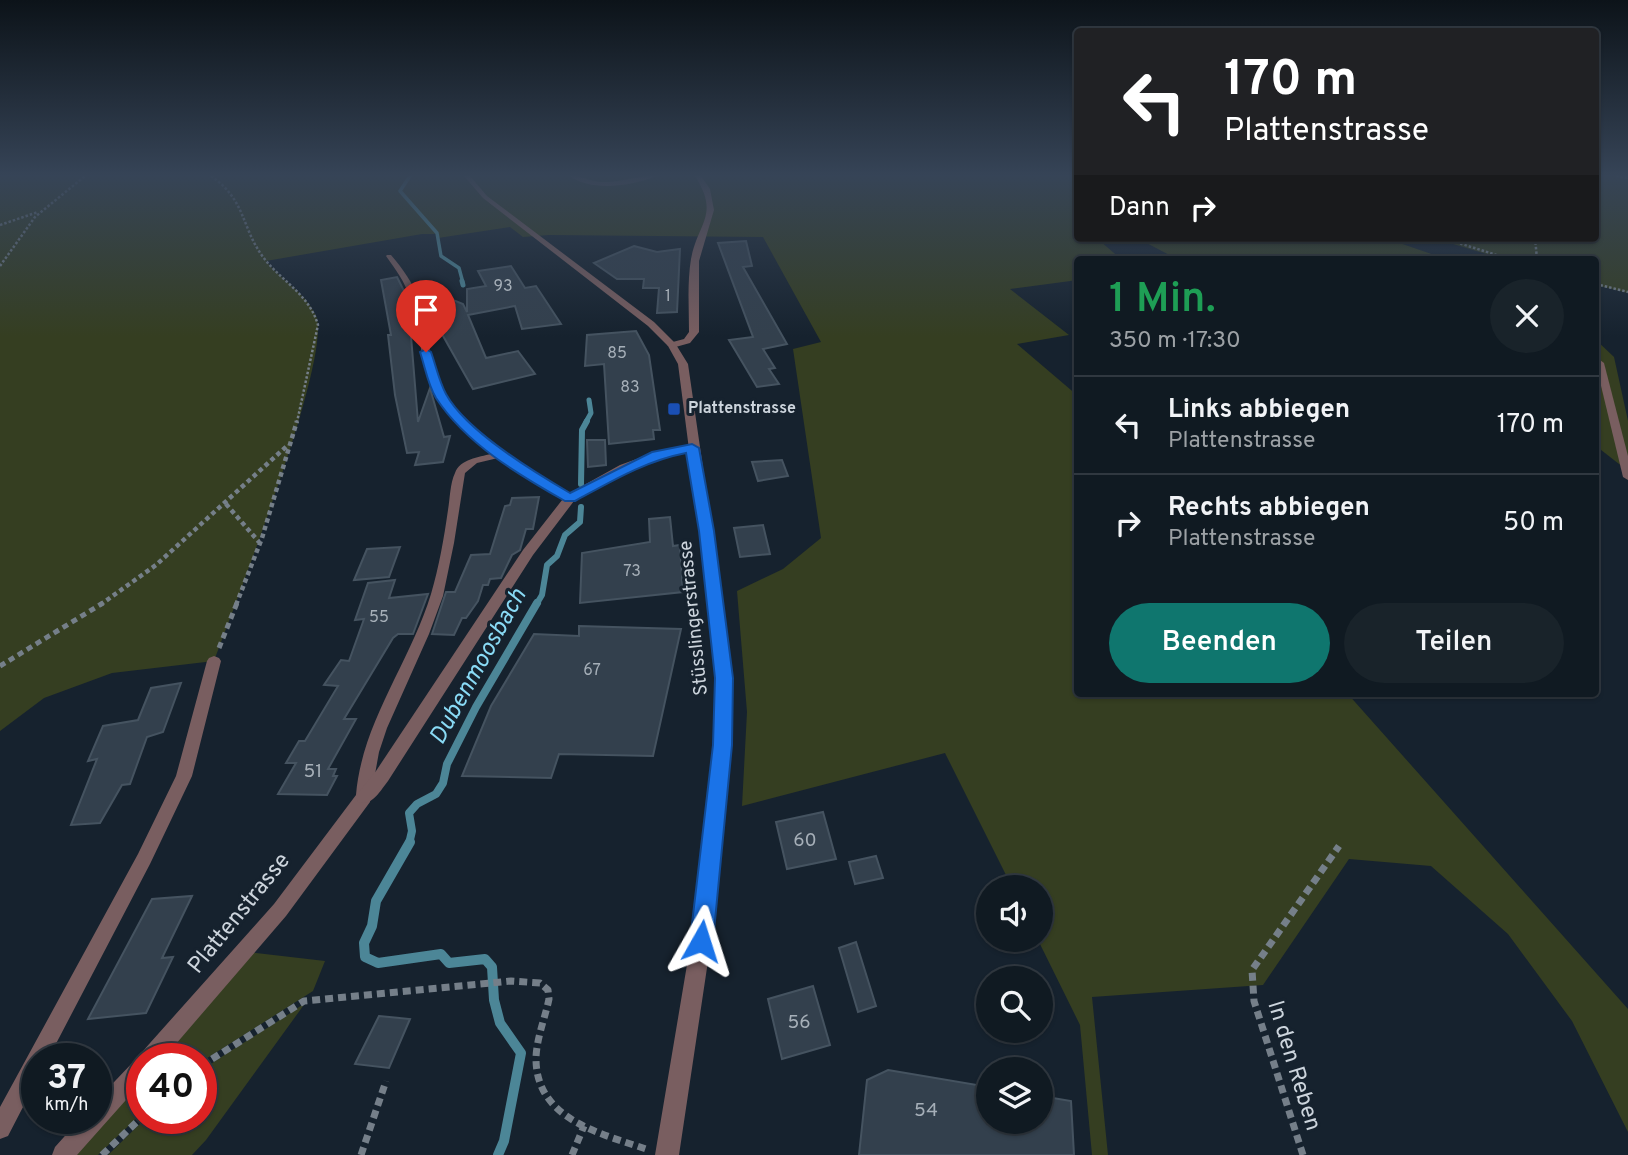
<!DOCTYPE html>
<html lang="de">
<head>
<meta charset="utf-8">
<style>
  :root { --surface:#101a22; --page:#19232a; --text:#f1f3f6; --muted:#9ca1a5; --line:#303840; --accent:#0f766e }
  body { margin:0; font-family:Overpass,sans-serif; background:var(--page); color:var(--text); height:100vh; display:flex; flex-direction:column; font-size:26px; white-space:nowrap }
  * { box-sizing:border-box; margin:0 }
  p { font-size:23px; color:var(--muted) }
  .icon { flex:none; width:38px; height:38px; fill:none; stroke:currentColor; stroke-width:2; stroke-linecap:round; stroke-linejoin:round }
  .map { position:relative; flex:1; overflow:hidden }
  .side { position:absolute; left:1074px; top:256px; width:525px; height:441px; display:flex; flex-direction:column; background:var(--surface); border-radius:7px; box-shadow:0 2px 5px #0004,0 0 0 2px var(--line) }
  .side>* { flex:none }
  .top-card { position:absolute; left:1074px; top:28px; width:525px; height:214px; border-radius:7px; box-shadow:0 2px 5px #0004,0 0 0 2px var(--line); background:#202124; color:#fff; overflow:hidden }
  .buttons { position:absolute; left:976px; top:875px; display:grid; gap:14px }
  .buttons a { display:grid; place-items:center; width:77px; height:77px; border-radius:50%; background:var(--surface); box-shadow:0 2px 5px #0004,0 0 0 2px var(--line); font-size:35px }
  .speed { position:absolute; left:21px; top:1043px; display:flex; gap:14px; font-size:35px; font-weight:700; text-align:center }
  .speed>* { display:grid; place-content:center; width:91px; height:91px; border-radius:50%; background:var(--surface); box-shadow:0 2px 5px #0004,0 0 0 2px var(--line); line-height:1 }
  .speed small { font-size:18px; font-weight:400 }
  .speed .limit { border:10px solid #d22; background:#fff; color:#111 }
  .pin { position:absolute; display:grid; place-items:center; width:60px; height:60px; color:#fff; margin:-72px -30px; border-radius:50% 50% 50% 0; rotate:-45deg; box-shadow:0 0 7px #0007 }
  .pin .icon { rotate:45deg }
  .me { position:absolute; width:77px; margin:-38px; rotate:6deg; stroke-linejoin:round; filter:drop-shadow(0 0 5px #0008) }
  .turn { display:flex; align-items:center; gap:24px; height:147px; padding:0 35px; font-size:32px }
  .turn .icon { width:91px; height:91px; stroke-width:2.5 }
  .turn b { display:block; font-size:49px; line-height:60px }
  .then { display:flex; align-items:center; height:66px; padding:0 35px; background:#0003; gap:14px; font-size:26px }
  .round { display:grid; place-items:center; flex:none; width:74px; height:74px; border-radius:37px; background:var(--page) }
  .head { display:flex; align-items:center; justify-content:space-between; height:119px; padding:0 35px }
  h1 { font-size:42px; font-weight:600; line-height:52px; color:#1e9e55 }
  .action { display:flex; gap:14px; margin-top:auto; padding:14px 35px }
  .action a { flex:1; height:80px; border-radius:42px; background:var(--accent); color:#fff; font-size:28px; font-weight:600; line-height:80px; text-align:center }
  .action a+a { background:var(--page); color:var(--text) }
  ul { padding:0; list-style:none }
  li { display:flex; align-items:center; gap:21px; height:98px; padding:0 35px; border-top:2px solid var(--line) }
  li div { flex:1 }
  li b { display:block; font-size:26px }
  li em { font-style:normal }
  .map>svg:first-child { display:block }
  .green { fill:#353e21 }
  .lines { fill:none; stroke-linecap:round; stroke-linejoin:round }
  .stream-far4 { stroke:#4c8697; stroke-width:3.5 }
  .stream-far3 { stroke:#4c8697; stroke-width:5 }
  .stream-far2 { stroke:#4c8697; stroke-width:6 }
  .stream-far1 { stroke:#4c8697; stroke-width:8 }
  .stream { stroke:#4c8697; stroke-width:10 }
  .building { fill:#33404d; stroke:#455360; stroke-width:2 }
  .path-far3 { stroke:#757f89; stroke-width:2.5; stroke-dasharray:2.5 2; stroke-linecap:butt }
  .path-far2 { stroke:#757f89; stroke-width:4.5; stroke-dasharray:4.5 3.5; stroke-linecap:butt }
  .path-far1 { stroke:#757f89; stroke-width:5; stroke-dasharray:6 4.5; stroke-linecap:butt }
  .path { stroke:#757f89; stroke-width:7; stroke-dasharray:8 5; stroke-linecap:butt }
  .service { fill:#795e60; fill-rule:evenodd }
  .minor { fill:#795e60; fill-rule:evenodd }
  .tertiary { fill:#795e60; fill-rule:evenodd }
  .route { fill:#1a73e8; stroke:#114b97; stroke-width:2 }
  .transit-dot { fill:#1a4fb4; stroke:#16222e; stroke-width:2.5 }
  .labels { text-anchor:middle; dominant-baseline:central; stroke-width:6; stroke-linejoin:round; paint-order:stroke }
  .number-label { font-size:16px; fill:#a6afb8 }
  .far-poi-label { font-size:16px; font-weight:bold; fill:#ccd4dc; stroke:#16222e; text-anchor:start }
  .street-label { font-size:19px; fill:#ccd4dc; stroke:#16222e }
  .near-number-label { font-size:19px; fill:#a6afb8 }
  .near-street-label { font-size:23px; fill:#ccd4dc; stroke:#16222e }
  .near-water-label { font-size:24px; font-style:italic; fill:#89daf5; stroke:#16222e }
</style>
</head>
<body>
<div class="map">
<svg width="1628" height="1155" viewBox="0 0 1628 1155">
  <rect width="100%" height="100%" fill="#16222e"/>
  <g class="green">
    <path d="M0 176H1078V238H1134L1100 241 1121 259H1078V280L1010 289 1069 335 1017 344 1078 396V693H1347L1628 1009V1132L1572 1021 1508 934 1431 866 1349 859 1263 985 1092 997 1108 1155H1092L1080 1025 1038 940H1041V887H1012L945 753 742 806 747 712 737 591 783 569 821 538 793 349 821 342 763 237 549 235 523 237 510 227 438 238 436 234H422L266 261C281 280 305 292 316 316 333 356 233 609 214 661L112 673 44 698 0 731Z"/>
    <path d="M1596 176H1628V293L1596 285V259H1503L1433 238H1596Z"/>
    <path d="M1137 238H1385L1446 259H1177Z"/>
    <path d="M1596 340 1614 357 1628 421V471L1596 446Z"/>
    <path d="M247 952 325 961 313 991 201 1062V1059H157Z"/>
    <path d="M306 1002 206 1140 192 1155H108L146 1118H201V1071C235 1046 272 1027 306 1002Z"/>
    <path d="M142 1077V1113L98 1155H75Z"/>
  </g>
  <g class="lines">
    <path class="stream-far4" d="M410 176 400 191 437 233 441 256 459 268 463 283"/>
    <g class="stream-far3">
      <path d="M462 281 463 285"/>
      <path d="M586 422 591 413 589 400"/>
    </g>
    <g class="stream-far2">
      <path d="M581 484 582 430 587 421"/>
      <path d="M536 605 542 595 547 565 557 556 565 535 580 522 581 507"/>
    </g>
    <path class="stream-far1" d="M409 844 412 831 409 813 417 804 436 794 443 783 447 764 476 707 537 603"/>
    <path class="stream" d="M410 842 376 901 372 926 364 943 365 957 378 963 441 954 449 963 485 959 492 967 494 1000 500 1023 521 1053 504 1141 498 1155"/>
  </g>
  <g class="building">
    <path d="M746 241 752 266 743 267 787 344 763 349 775 368 769 369 779 384 757 387 729 340 753 337 718 243Z"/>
    <path d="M634 246 657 252 680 249 677 312 657 313 659 288H643L644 279H617L594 263Z"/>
    <path d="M511 266 525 288 536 286 561 324 522 329 515 306 468 315 486 358 518 351 535 374 473 389 438 327 424 288 463 304 467 312V289L486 286 478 271Z"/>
    <path d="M397 277 408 299 418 422 430 388 444 437 450 436 443 462 415 465 419 452 407 453 395 395 388 335H391L381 280Z"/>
    <path d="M636 331 649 355 660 430H653L654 439 609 444 604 364 585 366 587 335Z"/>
    <path d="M587 440H605L606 465 588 467Z"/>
    <path d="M782 460 788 476 758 481 752 462Z"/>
    <path d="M539 497 533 529H526L520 550 512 555 501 578 490 579 488 585H483L478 601 466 618H462L454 635 432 634 446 592H455L471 555 490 554 505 506 510 505 512 498Z"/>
    <path d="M670 517 673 546 680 545 683 592 580 603 582 553 650 542 649 519Z"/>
    <path d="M763 525 770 554 740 557 734 528Z"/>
    <path d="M400 547 389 577 354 580 367 549Z"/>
    <path d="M395 580 389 598 428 594 413 634H398L393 638 344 719H356L328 769H336L333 776H337L327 795 278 794 296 763H286L299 741H305L338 686 324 685 341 660 349 661 364 619 355 620 368 583Z"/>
    <path d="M579 626 681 629 653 756 559 754 551 778 462 776 491 706 534 634 579 636Z"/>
    <path d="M181 683 163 732 147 737 130 784 122 785 100 823 71 825 97 759 88 761 103 726 138 720 151 688Z"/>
    <path d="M823 812 836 859 787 869 776 822Z"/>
    <path d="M876 856 883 878 855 884 849 862Z"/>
    <path d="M192 896 162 958 173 957 146 1013 88 1019 152 899Z"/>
    <path d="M856 942 876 1006 858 1012 839 948Z"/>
    <path d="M813 986 830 1045 782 1059 768 999Z"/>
    <path d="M379 1016 410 1019 389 1068 355 1064Z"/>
    <path d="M888 1070 989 1087V1122H1041V1096L1071 1101 1074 1155H859L867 1080Z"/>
  </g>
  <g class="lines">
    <g class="path-far3">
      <path d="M211 176C246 200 241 227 263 257 282 282 309 294 318 325L297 422"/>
      <path d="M1616 176 1628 178"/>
      <path d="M0 225 38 212"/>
      <path d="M1443 238 1509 259"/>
      <path d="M1535 238 1537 259"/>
      <path d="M0 266 35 217 85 176"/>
      <path d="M1596 284 1628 292"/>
    </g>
    <g class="path-far2">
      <path d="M226 504 259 542"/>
      <path d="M100 605 156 565 288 445"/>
      <path d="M236 605 262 538 297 421"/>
    </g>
    <g class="path-far1">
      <path d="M219 648 237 603"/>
      <path d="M0 666 103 603"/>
    </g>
    <g class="path">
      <path d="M201 1066 304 1001 511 981 540 983 548 990 549 999C545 1018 537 1037 536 1057 535 1119 599 1133 646 1149"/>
      <path d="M102 1155 142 1117"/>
      <path d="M361 1155 386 1081"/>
      <path d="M572 1155 584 1126"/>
      <path d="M1303 1155 1254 1001 1252 970 1339 846"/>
    </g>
    <g class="service">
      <path d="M387 255H391C403 269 413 283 419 300 429 332 428 368 447 397 467 430 505 457 539 477 550 484 566 489 575 498L570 501 530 481 498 458 477 463 465 473 454 543 443 596 429 634 387 728 379 752 370 802 286 916 163 1059H142V1082L77 1155H52L55 1147 81 1118H96V1101L135 1060 139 1058 142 1052 274 904 356 795C362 722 410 663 431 594 439 567 444 538 448 510 450 499 450 483 455 473 460 459 479 457 491 454 467 435 443 412 431 384 419 357 420 326 410 298 405 282 396 270 386 256Z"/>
      <path d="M1600 360 1604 363 1628 456V480L1623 477 1596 365 1597 361Z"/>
      <path d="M214 656 219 658 221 661 192 776 150 864 48 1059H37V1080L8 1136 0 1139V1107L138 854 176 776 207 661 209 658Z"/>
    </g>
    <g class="minor">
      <path d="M570 176C581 175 591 182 604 182 621 182 639 175 656 176 634 186 590 192 570 176Z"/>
      <path d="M695 176H701L710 189 714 210 699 261V332L690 343 672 348 667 345 669 343 684 339 689 332C689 308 687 283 691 259 698 222 720 215 695 176Z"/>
      <path d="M692 445 696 446V450L660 458 628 471 574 501 533 555 388 781C380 791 372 807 358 802L355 797 376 771 523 550 566 495 620 465 653 453Z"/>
    </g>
    <path class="tertiary" d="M464 176H470L487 196 654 322 675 343 688 364 725 620 732 678V745L711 941 679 1155H655L691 941 714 745 716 678 711 620 678 364 668 346 648 326 483 198Z"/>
  </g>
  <linearGradient id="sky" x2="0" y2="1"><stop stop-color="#0c1319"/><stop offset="0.52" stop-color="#364457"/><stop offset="1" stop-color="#364457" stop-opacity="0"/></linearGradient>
  <rect width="1628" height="337" fill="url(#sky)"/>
  <path class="route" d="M426 349 431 352C436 366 439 381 446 394 466 431 534 472 570 493L652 452 692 444 699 448 714 531 733 678 732 745 713 941 710 949 701 952 693 949 690 941 713 745 715 678 699 531 686 453C645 461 612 481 575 501H565C519 475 466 444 436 398 428 385 425 367 420 352Z"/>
  <rect class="transit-dot" x="667" y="402" width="14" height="14" rx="3.5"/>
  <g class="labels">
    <g class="number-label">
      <text x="503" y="287">93</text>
      <text x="668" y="297">1</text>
      <text x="617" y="354">85</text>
      <text x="630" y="388">83</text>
      <text x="632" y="572">73</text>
      <text x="379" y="618">55</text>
      <text x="592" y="671">67</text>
    </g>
    <g class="far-poi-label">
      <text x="688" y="409">Plattenstrasse</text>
    </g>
    <g class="street-label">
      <text transform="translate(694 618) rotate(-96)">Stüsslingerstrasse</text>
    </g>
    <g class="near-number-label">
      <text x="313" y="772">51</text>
      <text x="805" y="841">60</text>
      <text x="799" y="1023">56</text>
      <text x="926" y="1111">54</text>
    </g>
    <g class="near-street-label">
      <text transform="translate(240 914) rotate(-51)">Plattenstrasse</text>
      <text transform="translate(1293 1066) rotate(73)">In den Reben</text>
    </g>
    <g class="near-water-label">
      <text transform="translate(479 667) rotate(-61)">Dubenmoosbach</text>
    </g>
  </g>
</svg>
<div class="buttons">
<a><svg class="icon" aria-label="sound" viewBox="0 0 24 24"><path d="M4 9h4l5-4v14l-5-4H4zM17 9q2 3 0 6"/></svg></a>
<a><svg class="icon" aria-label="search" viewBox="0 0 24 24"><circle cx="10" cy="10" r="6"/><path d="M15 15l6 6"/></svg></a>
<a><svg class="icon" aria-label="layers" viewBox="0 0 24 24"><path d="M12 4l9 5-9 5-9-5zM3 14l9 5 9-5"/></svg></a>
</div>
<div class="speed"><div>37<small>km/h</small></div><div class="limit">40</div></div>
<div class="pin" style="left:426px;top:352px;background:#d93025"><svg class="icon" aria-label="arrive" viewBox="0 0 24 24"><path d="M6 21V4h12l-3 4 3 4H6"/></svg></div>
<svg class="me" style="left:701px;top:941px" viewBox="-20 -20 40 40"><path d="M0-17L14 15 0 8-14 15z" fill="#1a73e8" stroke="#fff" stroke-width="4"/></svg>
<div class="top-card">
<div class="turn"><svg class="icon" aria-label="left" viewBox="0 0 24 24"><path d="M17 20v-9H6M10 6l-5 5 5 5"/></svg><div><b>170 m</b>Plattenstrasse</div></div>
<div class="then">Dann<svg class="icon" aria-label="right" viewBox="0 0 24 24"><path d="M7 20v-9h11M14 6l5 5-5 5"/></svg></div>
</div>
<section class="side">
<div class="head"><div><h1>1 Min.</h1><p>350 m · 17:30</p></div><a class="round"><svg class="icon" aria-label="close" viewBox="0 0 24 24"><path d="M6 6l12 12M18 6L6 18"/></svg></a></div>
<ul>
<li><svg class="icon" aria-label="left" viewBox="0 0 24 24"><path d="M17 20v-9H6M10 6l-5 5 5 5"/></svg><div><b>Links abbiegen</b><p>Plattenstrasse</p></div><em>170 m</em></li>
<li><svg class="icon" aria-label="right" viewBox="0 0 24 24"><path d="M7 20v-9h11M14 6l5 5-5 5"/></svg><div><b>Rechts abbiegen</b><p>Plattenstrasse</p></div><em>50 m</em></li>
</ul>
<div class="action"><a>Beenden</a><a>Teilen</a></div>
</section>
</div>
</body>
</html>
